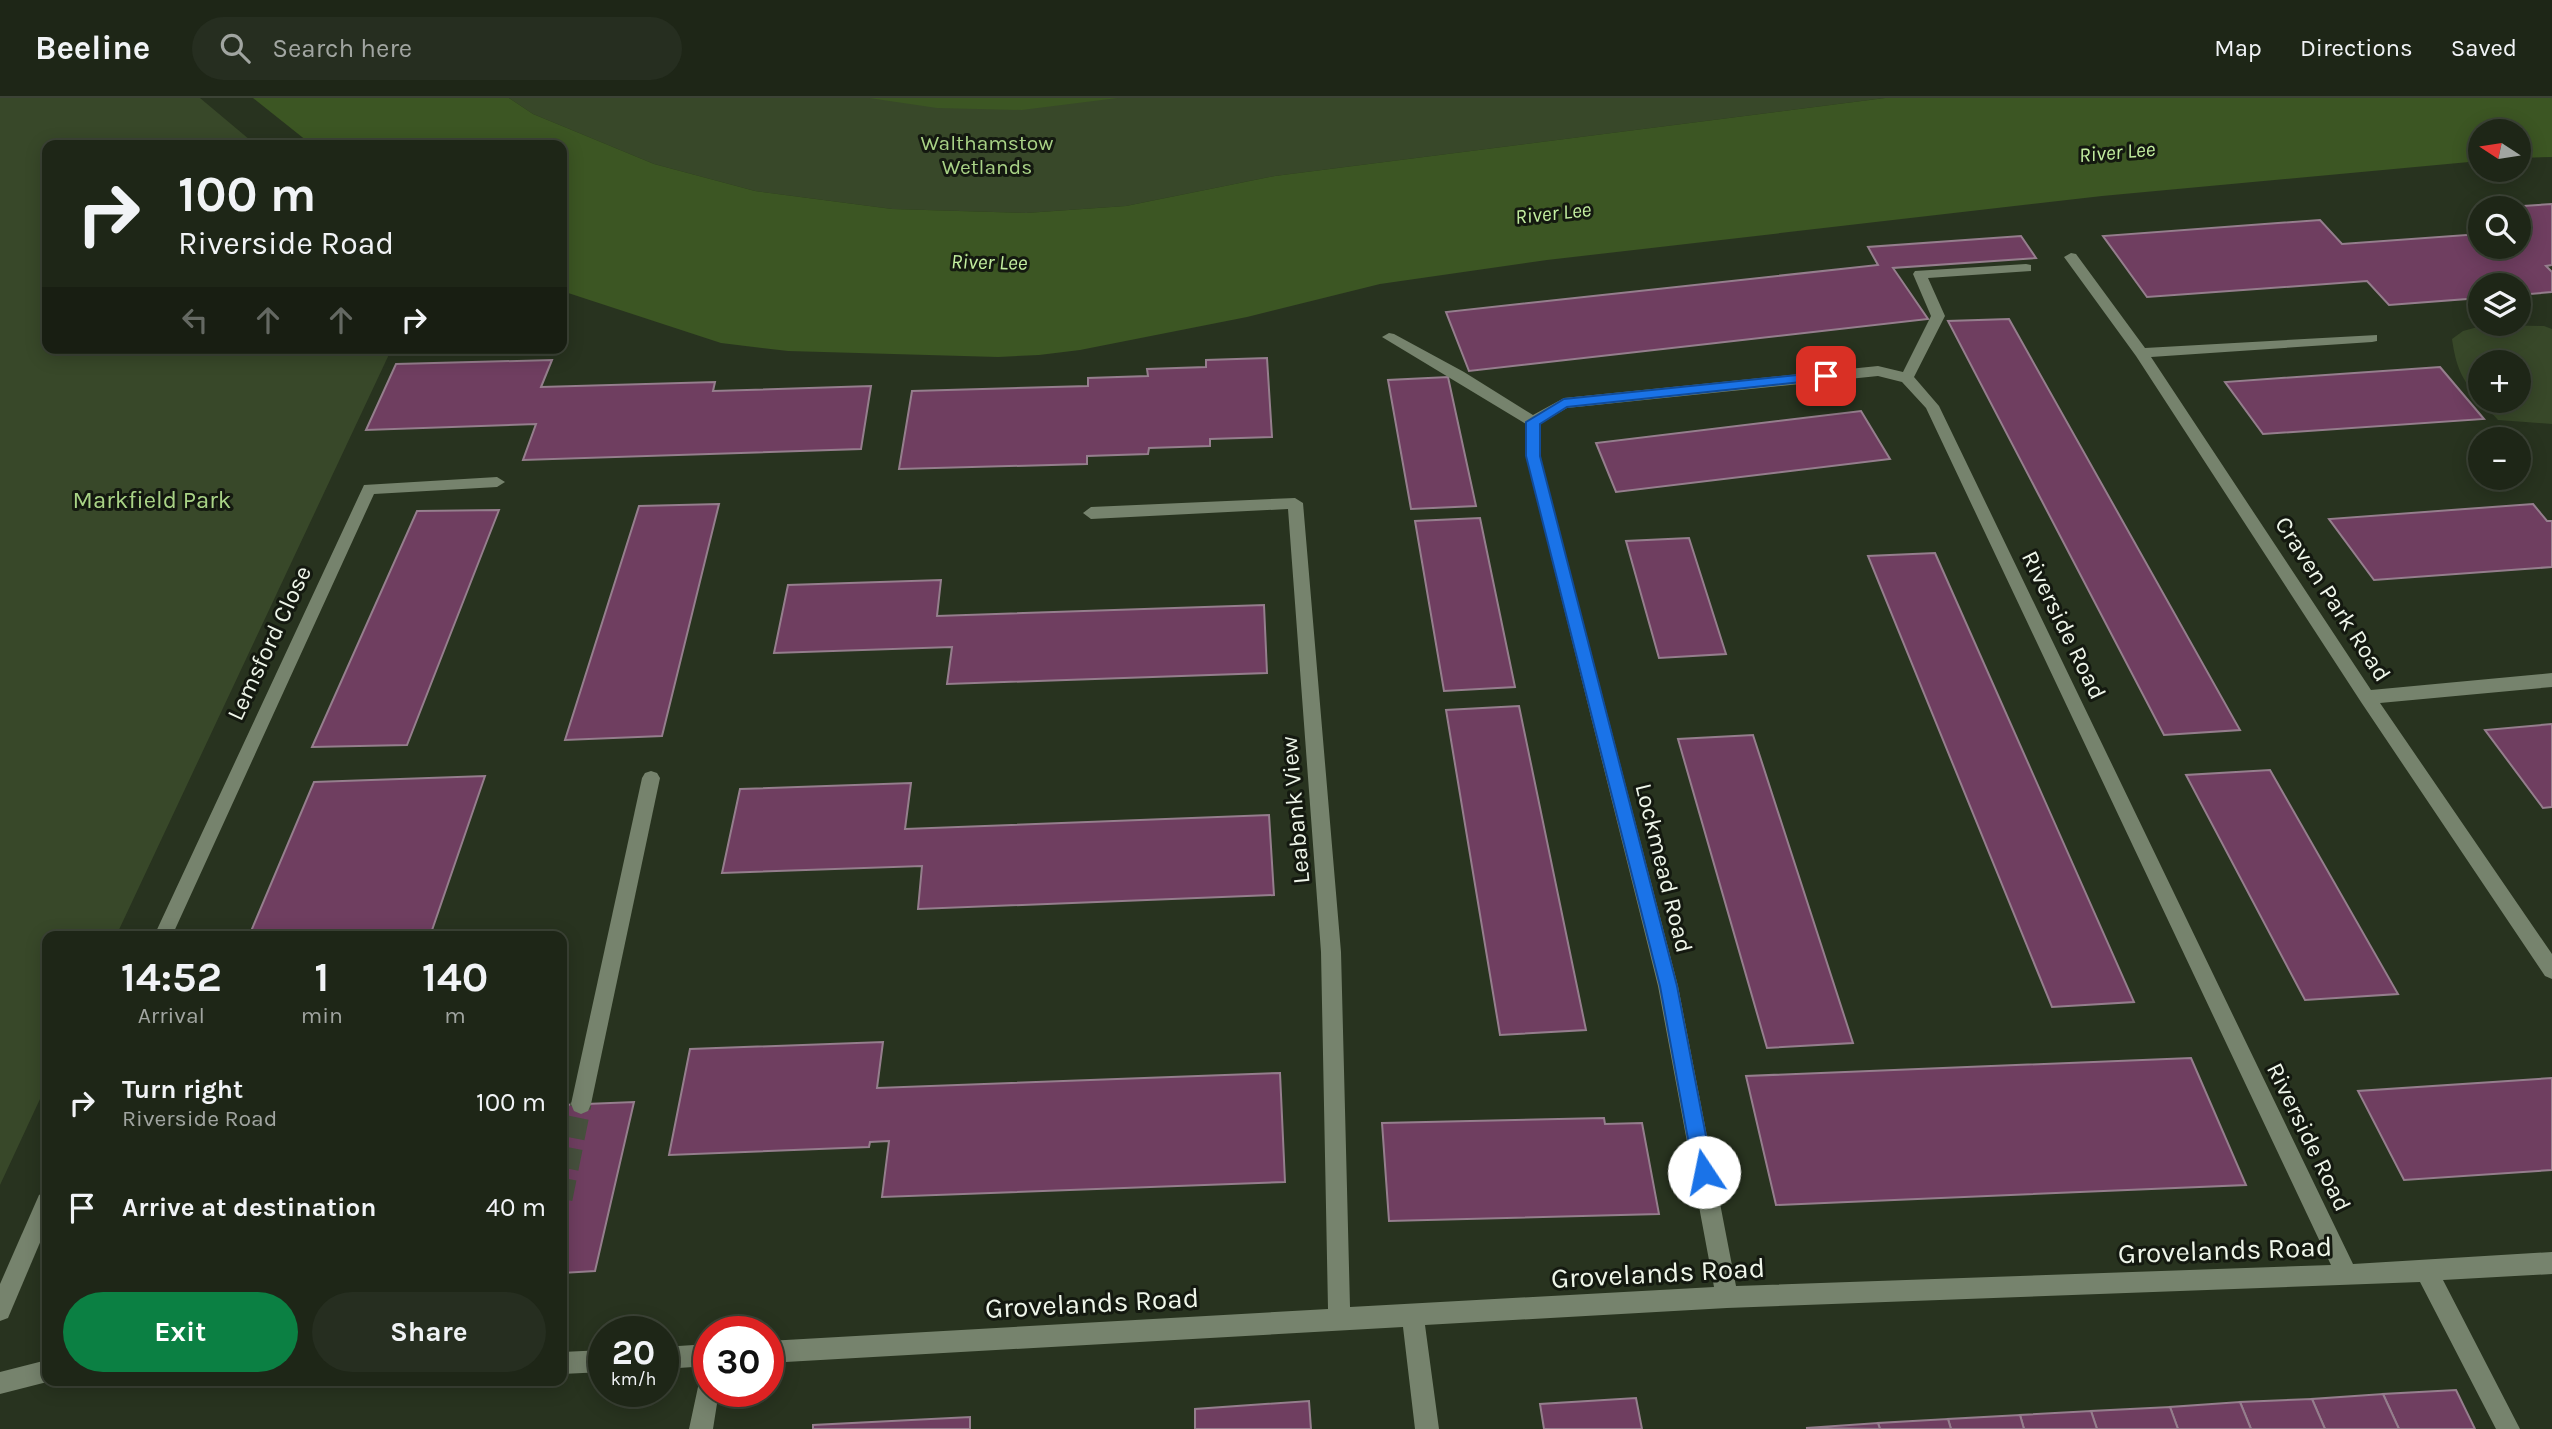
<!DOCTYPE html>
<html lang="en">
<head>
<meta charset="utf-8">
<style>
  :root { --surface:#1e2617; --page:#262e20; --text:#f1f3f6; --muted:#a1a5a1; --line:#3c4336; --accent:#0b8043 }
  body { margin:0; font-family:Karla,sans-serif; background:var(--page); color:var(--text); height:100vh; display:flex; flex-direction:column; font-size:26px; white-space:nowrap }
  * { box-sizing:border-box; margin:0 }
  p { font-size:23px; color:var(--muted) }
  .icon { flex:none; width:38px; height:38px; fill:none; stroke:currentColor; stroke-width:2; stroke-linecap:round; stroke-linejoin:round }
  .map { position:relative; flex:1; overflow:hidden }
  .details { position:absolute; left:42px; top:833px; width:525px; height:455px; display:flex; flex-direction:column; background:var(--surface); border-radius:14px; box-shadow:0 4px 18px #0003,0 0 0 2px var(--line) }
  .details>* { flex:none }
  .banner { position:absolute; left:42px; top:42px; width:525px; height:214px; border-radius:14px; box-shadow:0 4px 18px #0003,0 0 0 2px var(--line); background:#1e2617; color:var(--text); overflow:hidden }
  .needle { width:46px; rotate:282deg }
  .tools { position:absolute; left:2468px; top:21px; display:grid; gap:14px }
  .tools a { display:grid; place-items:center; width:63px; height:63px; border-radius:50%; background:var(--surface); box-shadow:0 4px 18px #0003,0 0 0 2px var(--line); font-size:35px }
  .speed { position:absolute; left:588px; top:1218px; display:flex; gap:14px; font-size:35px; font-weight:700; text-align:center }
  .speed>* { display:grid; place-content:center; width:91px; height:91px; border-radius:50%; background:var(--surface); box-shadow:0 4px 18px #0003,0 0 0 2px var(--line); line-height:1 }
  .speed small { font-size:18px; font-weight:400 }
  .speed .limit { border:10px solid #d22; background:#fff; color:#111 }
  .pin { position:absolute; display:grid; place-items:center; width:60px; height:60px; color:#fff; margin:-30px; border-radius:14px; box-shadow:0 4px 10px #0006 }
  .me { position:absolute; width:77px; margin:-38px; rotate:349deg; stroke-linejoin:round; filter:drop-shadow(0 0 5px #0008) }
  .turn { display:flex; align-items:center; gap:24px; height:147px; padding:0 21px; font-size:32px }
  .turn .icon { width:91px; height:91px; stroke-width:2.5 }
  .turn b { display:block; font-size:49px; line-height:60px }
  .lanes { display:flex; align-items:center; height:66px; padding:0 21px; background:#0003; justify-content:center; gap:35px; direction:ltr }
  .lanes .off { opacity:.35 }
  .eta { display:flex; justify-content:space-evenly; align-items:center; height:119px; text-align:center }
  .eta b { font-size:42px; font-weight:700; line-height:49px }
  .button { display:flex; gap:14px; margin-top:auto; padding:14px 21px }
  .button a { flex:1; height:80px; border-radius:42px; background:var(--accent); color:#fff; font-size:28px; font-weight:700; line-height:80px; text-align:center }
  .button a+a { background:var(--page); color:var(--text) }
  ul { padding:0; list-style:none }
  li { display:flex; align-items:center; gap:21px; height:105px; padding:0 21px }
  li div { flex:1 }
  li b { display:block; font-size:26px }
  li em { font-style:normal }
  header { display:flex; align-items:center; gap:42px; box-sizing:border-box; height:98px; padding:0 35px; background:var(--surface); border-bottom:2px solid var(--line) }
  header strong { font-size:33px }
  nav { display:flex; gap:38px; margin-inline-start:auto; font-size:24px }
  .search { width:490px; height:63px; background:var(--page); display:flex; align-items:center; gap:18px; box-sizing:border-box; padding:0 24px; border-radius:38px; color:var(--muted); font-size:26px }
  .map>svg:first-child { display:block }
  .green { fill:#384829 }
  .water { fill:#3c5623 }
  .building { fill:#6f3e60; stroke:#957e8d; stroke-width:2 }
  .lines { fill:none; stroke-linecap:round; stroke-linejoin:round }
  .minor-tunnel { stroke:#46503d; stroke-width:21; stroke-dasharray:21 10; stroke-linecap:butt }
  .minor { fill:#76836d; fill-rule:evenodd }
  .route { fill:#1a73e8; stroke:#114b97; stroke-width:2 }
  .labels { text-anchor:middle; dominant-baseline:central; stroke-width:6; stroke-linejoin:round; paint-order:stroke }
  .far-park-label { font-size:21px; fill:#a9d386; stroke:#141910 }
  .far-water-label { font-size:21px; font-style:italic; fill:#c3eea0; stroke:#141910 }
  .park-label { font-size:24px; fill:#a9d386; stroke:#141910 }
  .street-label { font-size:24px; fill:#eff6ea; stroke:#141910 }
  .near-street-label { font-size:28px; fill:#eff6ea; stroke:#141910 }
</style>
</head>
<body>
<header>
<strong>Beeline</strong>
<div class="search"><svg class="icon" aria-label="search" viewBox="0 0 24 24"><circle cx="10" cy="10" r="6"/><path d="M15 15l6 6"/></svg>Search here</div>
<nav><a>Map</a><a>Directions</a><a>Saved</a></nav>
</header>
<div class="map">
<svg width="2552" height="1331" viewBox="0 0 2552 1331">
  <rect width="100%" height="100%" fill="#28331f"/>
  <g class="green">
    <path d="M0 0H200L256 47H47V250H392L116 838H47V986L0 1087Z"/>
    <path d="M509 0H1885L1275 78 1126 108 1026 115 892 111 755 93 654 66 533 16Z"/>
    <path d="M2485 227 2544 228 2552 231V326L2498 322 2481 303H2518V264H2480V302C2461 281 2456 268 2452 241L2463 233Z"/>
  </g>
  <g class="water">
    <path d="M253 0H509L533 16 654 66 755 93 892 111 1026 115 1126 108 1275 78 1885 0H2552V59L2518 60V33H2480V63L2102 98 1547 162 1380 186 1247 219 1080 252 1039 257 998 259 788 253 721 245 562 193V47H312Z"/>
    <path d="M869 0H1118L1022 12 937 10Z"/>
  </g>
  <g class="building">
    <path d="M2552 106V167L2546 168 2552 174V194L2518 197V187H2480V200L2389 207 2367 183 2147 199 2103 138 2320 122 2342 146 2480 136V149H2518V110H2492Z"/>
    <path d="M2021 138 2036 160 1893 170 1928 221 1469 273 1446 214 1878 167 1868 149Z"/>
    <path d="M2009 221 2240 632 2164 637 1948 223Z"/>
    <path d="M1267 260 1272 339 1210 341V348L1149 350 1148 356 1087 358V366L899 371 912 293 1088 288V280L1148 278 1147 271 1206 269V262Z"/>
    <path d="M552 262 541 289 715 284 713 293 871 288 861 351 523 362 536 326 366 332 396 266Z"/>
    <path d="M2440 269 2484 321 2263 336 2225 284Z"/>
    <path d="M1448 279 1476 408 1411 411 1388 282Z"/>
    <path d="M1861 313 1890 361 1616 394 1596 345Z"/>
    <path d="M719 406 662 638 565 642 639 408Z"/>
    <path d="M2533 406 2547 423H2552V469L2374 482 2329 421Z"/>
    <path d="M499 412 407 647 312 649 417 413Z"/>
    <path d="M1480 420 1515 589 1444 593 1415 423Z"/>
    <path d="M1689 440 1726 556 1659 560 1626 443Z"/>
    <path d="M1935 455 2134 904 2052 909 1868 458Z"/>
    <path d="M941 482 937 518 1264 507 1267 575 947 586 952 549 774 555 788 487Z"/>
    <path d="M1519 608 1586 932 1500 937 1446 612Z"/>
    <path d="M2552 626V709L2543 710 2485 632Z"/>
    <path d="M1753 637 1853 945 1767 950 1678 641Z"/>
    <path d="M2270 672 2398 896 2305 902 2186 677Z"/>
    <path d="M485 678 430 838H249L314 684Z"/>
    <path d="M911 685 905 731 1269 717 1274 797 918 811 922 768 722 775 740 691Z"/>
    <path d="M883 944 877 990 1280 975 1285 1084 882 1099 889 1043 870 1044 869 1049 669 1057 690 951Z"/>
    <path d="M2191 960 2246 1087 1776 1107 1746 978Z"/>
    <path d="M2552 980V1072L2404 1082 2358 993Z"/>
    <path d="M634 1004 595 1173 562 1175V1007Z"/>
    <path d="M1604 1020 1605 1026 1642 1025 1659 1116 1389 1123 1382 1025Z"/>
    <path d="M2456 1292 2475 1331H2399L2383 1296Z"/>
    <path d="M2383 1296 2399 1331H2325L2312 1301Z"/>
    <path d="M1636 1300 1642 1331H1544L1540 1306Z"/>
    <path d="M2312 1301 2325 1331H2251L2240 1304Z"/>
    <path d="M1309 1303 1311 1331H1195V1311Z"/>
    <path d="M2240 1304 2251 1331H2178L2170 1309Z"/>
    <path d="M2170 1309 2178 1331H2097L2091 1313Z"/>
    <path d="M2091 1313 2097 1331H2024L2020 1317Z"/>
    <path d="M2020 1317 2024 1331H1951L1948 1321Z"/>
    <path d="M970 1319V1331H813V1327Z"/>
    <path d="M1948 1321 1951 1331H1880L1878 1325Z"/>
    <path d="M1878 1325 1880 1331 1806 1330Z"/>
  </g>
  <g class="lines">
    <path class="minor-tunnel" d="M562 1101 581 1006"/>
    <g class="minor">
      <path d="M2071 155 2076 156 2145 250 2377 237V243L2372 244 2151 259 2371 592 2552 575V589L2380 605 2552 856V881L2545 878 2361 604 2136 258 2064 159Z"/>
      <path d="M2026 166 2031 167V173L1928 180 1945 218 1914 279 1939 308 2353 1166 2552 1154V1176L2443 1182 2520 1331H2496L2420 1184 1727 1210 1425 1227 1439 1331H1415L1403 1229 768 1265V1243L1328 1211 1321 854 1288 411 1091 421 1083 415 1091 409 1295 400 1303 405 1341 854 1350 1209 1714 1189 1658 888 1526 358V326L1382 239 1389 235 1394 236 1464 274 1533 317 1564 300 1878 268 1903 274 1931 218 1913 176 1915 173ZM1878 278 1902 284 1926 310 2331 1167 1736 1188 1678 888 1540 358V326L1567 310Z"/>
      <path d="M497 379 505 384 497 389 374 396 172 838H154L364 387Z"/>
      <path d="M651 673 657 675 660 680 591 1006 588 1013 581 1016 574 1013 571 1006 642 680 645 675Z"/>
      <path d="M47 1093V1128L8 1220 0 1223V1186L39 1097Z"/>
      <path d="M709 1246V1268L663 1271V1249Z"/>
      <path d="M604 1252V1274L562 1276V1254Z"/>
      <path d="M47 1262V1283H51L0 1296V1274Z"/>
      <path d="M709 1272V1293H719L713 1331H689L701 1275Z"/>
    </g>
  </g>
  <path class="route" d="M1826 274 1832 278 1830 281 1567 309 1540 326V358L1677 888 1713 1074 1710 1080 1704 1083 1697 1080 1694 1074 1660 888 1526 358V324L1564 301Z"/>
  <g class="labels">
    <g class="far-park-label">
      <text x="987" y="45">Walthamstow<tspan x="987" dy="24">Wetlands</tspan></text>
    </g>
    <g class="far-water-label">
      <text transform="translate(2117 54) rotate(-5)">River Lee</text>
      <text transform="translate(1553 115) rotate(-6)">River Lee</text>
      <text transform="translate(989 164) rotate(1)">River Lee</text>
    </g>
    <g class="park-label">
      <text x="152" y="402">Markfield Park</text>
    </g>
    <g class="street-label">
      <text transform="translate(2333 501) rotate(57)">Craven Park Road</text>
      <text transform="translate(2064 527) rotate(64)">Riverside Road</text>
      <text transform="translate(269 545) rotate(-65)">Lemsford Close</text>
      <text transform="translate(1295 712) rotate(-95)">Leabank View</text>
      <text transform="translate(1664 770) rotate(76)">Lockmead Road</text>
      <text transform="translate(2309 1039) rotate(64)">Riverside Road</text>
    </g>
    <g class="near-street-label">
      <text transform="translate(2225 1152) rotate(-2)">Grovelands Road</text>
      <text transform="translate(1658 1175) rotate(-3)">Grovelands Road</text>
      <text transform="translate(1092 1205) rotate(-3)">Grovelands Road</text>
    </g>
  </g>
</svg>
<div class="tools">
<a><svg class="needle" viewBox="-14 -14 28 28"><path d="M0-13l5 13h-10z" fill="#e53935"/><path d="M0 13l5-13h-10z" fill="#a1a5a1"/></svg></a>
<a><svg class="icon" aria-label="search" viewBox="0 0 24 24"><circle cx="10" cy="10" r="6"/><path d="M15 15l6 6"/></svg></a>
<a><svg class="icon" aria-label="layers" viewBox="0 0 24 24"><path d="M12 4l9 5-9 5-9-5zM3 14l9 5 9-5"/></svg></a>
<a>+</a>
<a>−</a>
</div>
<div class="speed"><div>20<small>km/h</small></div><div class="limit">30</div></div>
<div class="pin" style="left:1826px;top:278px;background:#d93025"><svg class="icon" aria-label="arrive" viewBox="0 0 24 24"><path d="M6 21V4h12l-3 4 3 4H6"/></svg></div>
<svg class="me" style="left:1704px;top:1074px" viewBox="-20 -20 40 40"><circle r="19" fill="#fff"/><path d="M0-13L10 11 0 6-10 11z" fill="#1a73e8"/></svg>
<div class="banner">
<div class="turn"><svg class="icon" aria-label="right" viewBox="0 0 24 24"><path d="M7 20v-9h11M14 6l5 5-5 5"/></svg><div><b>100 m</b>Riverside Road</div></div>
<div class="lanes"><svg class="icon off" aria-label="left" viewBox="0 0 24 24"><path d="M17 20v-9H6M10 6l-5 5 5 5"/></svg><svg class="icon off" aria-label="ahead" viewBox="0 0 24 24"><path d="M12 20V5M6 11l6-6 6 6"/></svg><svg class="icon off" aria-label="ahead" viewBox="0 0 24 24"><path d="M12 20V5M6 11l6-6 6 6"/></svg><svg class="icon" aria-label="right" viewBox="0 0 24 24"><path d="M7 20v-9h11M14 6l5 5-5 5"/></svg></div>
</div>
<section class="details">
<div class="eta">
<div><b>14:52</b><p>Arrival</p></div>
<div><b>1</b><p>min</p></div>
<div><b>140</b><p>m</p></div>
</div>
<ul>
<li><svg class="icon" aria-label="right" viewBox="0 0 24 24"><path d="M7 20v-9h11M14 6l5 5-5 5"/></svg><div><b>Turn right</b><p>Riverside Road</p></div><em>100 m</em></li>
<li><svg class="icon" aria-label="arrive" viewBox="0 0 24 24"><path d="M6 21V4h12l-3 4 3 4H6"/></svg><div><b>Arrive at destination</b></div><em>40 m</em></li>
</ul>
<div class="button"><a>Exit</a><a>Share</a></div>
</section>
</div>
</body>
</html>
